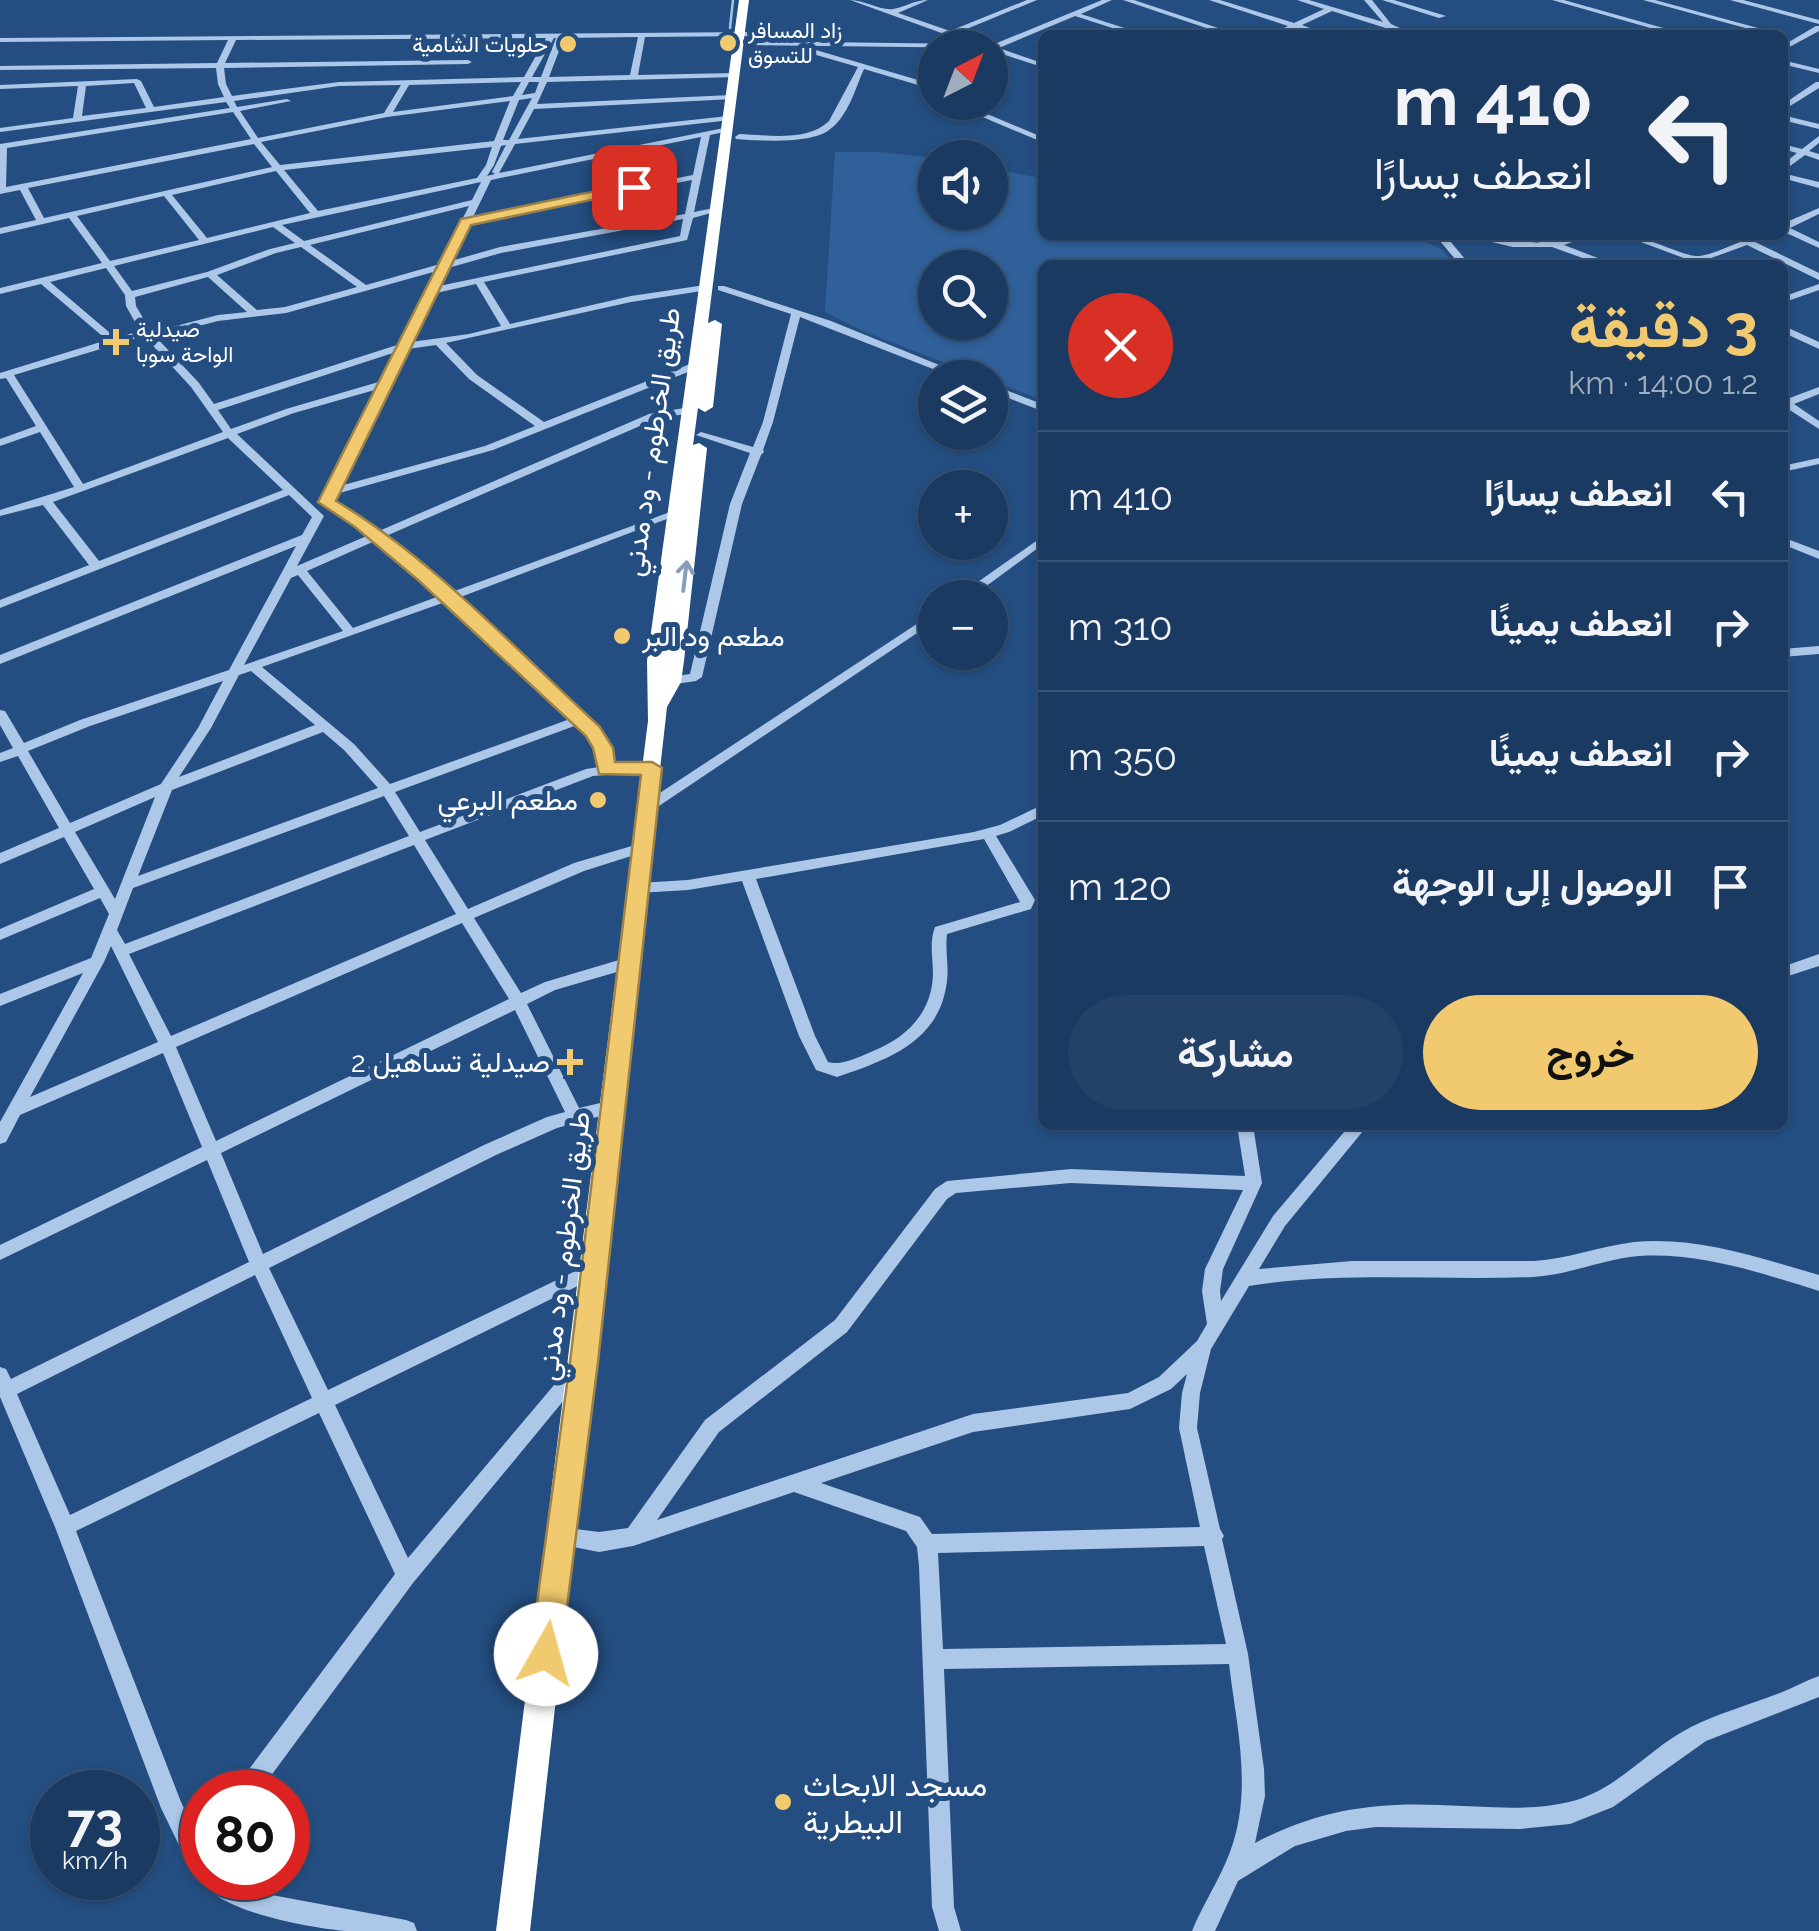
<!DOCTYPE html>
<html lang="ar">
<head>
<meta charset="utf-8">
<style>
  :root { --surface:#1b3a61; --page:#244167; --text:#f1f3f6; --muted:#a0adbd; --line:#395476; --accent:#f1ca6f }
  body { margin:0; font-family:Raleway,Vazirmatn,sans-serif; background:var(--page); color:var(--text); direction:rtl; height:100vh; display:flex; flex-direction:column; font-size:38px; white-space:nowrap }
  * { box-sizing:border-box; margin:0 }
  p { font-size:32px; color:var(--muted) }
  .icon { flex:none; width:55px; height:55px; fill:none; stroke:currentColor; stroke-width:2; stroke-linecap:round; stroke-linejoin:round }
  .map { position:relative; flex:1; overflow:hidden; direction:ltr }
  .details { position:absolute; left:1038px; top:260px; width:750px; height:870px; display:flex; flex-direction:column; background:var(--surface); border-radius:15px; box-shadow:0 2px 8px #0004,0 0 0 2px var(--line); direction:rtl }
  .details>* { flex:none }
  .top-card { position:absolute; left:1038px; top:30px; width:750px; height:210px; border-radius:15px; box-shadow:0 2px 8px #0004,0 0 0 2px var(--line); direction:rtl; background:#1b3a61; color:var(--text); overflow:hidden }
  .needle { width:65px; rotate:42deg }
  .fabs { position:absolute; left:918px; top:30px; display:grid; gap:20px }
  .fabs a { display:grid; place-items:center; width:90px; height:90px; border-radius:50%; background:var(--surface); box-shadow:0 2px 8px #0004,0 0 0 2px var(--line); font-size:50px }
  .speed { position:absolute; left:30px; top:1770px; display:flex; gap:20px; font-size:50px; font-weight:700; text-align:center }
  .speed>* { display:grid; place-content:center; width:130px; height:130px; border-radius:50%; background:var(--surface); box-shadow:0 2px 8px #0004,0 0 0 2px var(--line); line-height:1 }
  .speed small { font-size:25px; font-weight:400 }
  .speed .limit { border:15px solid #d22; background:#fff; color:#111 }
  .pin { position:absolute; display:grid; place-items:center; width:85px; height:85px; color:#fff; margin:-42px; border-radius:20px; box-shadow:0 5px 15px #0006 }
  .me { position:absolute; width:110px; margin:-55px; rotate:7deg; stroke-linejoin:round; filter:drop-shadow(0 0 8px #0008) }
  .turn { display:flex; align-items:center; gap:35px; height:210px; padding:0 30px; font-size:45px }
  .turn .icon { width:130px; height:130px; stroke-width:2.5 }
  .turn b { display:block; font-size:70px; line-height:85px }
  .round { display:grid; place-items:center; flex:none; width:105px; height:105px; border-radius:52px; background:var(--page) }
  .overview { display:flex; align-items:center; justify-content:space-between; height:170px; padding:0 30px }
  h1 { font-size:60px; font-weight:700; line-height:75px; color:var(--accent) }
  .button { display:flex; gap:20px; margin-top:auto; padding:20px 30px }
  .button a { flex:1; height:115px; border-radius:60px; background:var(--accent); color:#111; font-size:40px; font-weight:700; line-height:115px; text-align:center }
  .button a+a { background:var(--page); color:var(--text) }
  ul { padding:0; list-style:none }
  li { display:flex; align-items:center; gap:30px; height:130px; padding:0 30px; border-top:2px solid var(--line) }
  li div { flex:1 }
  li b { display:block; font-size:38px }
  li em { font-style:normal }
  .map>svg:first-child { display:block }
  .green { fill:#2f6099; fill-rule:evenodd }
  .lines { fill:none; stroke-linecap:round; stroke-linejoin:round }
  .stream { stroke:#a0c2e8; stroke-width:2.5 }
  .minor { fill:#acc7e7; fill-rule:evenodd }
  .highway { fill:#fff; fill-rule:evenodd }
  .oneway { stroke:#879eba }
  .route { fill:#f1ca6f; stroke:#9d8348; stroke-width:2.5 }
  .poi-dot { fill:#f1ca6f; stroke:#244e81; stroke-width:4 }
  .labels { text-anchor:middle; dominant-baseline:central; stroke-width:10; stroke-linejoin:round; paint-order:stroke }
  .far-poi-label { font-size:22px; fill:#fff; stroke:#244e81; text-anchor:start }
  .street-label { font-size:28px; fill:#fff; stroke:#244e81 }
  .poi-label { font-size:28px; fill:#fff; stroke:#244e81; text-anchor:end }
  .near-poi-label { font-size:32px; fill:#fff; stroke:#244e81; text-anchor:start }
</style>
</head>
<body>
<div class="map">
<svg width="1819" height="1931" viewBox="0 0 1819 1931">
  <rect width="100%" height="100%" fill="#244e81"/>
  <path class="green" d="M835 152H879L935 158V212H990V169L1042 178V235H1408L1440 248 1457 265H1042V400L865 332 825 312ZM935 268H990V322H935Z"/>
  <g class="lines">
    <path class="stream" d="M730 28 733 0"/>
    <g class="minor">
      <path d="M850 0C865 0 880 11 893 9 906 7 914 0 928 0L898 13 950 31 1027 0H1037L957 33 992 45 1102 0H1112L1081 14 1146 35H1134L1075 16 999 48 1042 63V67L990 50V48L739 45 735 43 739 41 972 44Z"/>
      <path d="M1123 0H1134L1239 35H1227Z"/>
      <path d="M1209 0H1220L1294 23 1324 9 1297 0H1309L1383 22 1364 0H1372L1391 24 1402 29 1395 31 1332 11 1302 25 1328 35H1316L1295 28 1281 35H1271L1288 26Z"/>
      <path d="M1382 0H1394L1446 16 1439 18Z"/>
      <path d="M1552 0H1564L1688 35H1675Z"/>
      <path d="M1643 0H1655L1784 35H1771Z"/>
      <path d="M1730 0H1743L1819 20V24Z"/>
      <path d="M1816 26H1819V31L1782 51V46Z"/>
      <path d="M752 32 755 36 645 37 638 75 734 73 738 75 737 77 547 82 537 104 731 95 735 97 734 99 534 109 518 139 728 116H731V120L515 144 499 173 729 127V131L710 135 694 212 714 208 718 211 693 218 687 240 484 282 510 324 631 296 705 285 708 286V290L631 302 446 343 477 375 544 422 690 364H698V368L493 450 336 494 332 501 379 531 649 414 690 407 695 410 690 413 656 419 386 536 452 592 670 512 674 511 680 514 458 598 598 729 610 748 612 766 651 764 658 768 656 771 593 776 425 840 468 909 574 863 642 843 647 845 649 848 647 851 584 871 474 918 521 993 545 982 629 957 634 959 636 963 634 967 555 990 527 1004 579 1108 613 1100 619 1101 621 1106 619 1111 557 1128 496 1155 269 1268 328 1390 588 1265 594 1262 600 1265 603 1270 600 1275 335 1405 408 1558 571 1365 577 1363 583 1365 586 1371 583 1377 413 1583 259 1792H235L238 1784 395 1574 319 1413 76 1531 181 1802 202 1846V1878H231L248 1889 261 1893 406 1920 414 1923 417 1931C394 1931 369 1931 346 1931 312 1928 216 1912 201 1879L194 1876 161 1808 55 1527 0 1397V1367L6 1369 11 1379 249 1262 207 1160 0 1260V1245L202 1147 163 1053 20 1115 6 1142 0 1144V1122L83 973 0 1006V994L91 958 109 914 100 898 0 940V929L94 889 64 837 0 864V853L59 828 18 756 0 762V753L13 748 0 725V710L5 711 24 743 80 720 229 670 296 546 0 664V655L302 535 312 517 289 495 0 608V600L89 565 43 505 0 516V510L74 487 40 432 0 446V439L36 426 6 378 0 379V373L107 340 41 284 0 294V288L102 263 69 218 0 234V228L36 220 20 190 0 194V144L230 108 226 102 0 132V128L73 118 78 86 0 89V85L137 79 141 81 154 107 224 97 218 84 216 68 0 70V66L217 63 228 40 0 42V38ZM638 37 630 75 549 77 564 38ZM546 38 524 77 339 82 232 96 226 84 224 68 468 64 472 62 468 60 225 63 236 40ZM554 38H556L541 77H532ZM521 82 513 96 393 112 409 85ZM529 82H539L535 93 522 95ZM134 83 146 108 82 116 86 86ZM401 85 384 113 258 138 240 111 291 101 287 99 237 107 234 101 339 86ZM532 98 509 140H503L519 100ZM510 101 494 141 280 165 261 142 387 117ZM233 112 251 139 6 187 7 148ZM701 137 693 175 473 217 491 180ZM254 144 272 167 44 218 28 188ZM506 145 492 172 495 174 487 176 494 165 501 146ZM492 147 486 165 477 178 318 211 284 170ZM276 171 310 213 207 238 172 195ZM692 180 685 214 500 247 451 261 470 223ZM481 182 472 200 304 241 282 225ZM164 196 199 240 110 261 77 216ZM469 206 440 264 366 285 310 245ZM683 219 680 236 439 286 448 268 501 253ZM273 227 295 243 270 249 207 272 132 291 114 266ZM301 247 357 287 285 307 257 310 217 275 276 253ZM106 268 125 295 126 306 140 331 116 338 50 282ZM437 271 424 291 426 293 400 344 214 404 199 383 156 337 218 321 286 313ZM208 277 247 312 218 315 153 332 150 330 136 306 135 297ZM476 284 501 326 469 334 411 342 436 293ZM144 336 191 387 223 432 83 484 14 375ZM436 345 469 379 535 426 485 446 340 486 408 349ZM396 352 382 381 286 409 231 429 218 410ZM378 389 324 499 320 502 369 535 297 566 324 516 237 434 294 413ZM228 438 283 490 99 561 53 502ZM377 540 442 595 353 628 307 571ZM298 575 343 631 244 665 291 578ZM448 601 570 719 390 784 354 744 262 667ZM251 671 315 725 179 777 211 728 239 675ZM223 681 198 728 161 784 70 823 28 751 90 726ZM577 725C592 738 596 748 599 767L586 769 420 832 395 792ZM323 732 344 750 378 788 138 876 172 790ZM384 796 409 836 125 944 117 930 133 888ZM155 797 115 899 75 832ZM414 845 456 914 171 1036 129 954ZM462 923 509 999 216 1141 176 1047ZM111 946 158 1042 30 1097 104 962ZM515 1010 565 1112 547 1117 484 1145 263 1254 221 1153ZM255 1275 312 1398 70 1515 17 1394Z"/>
      <path d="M809 48 935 85V90L864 69C855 89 848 117 829 130 811 144 759 141 736 139L735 137 739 134C767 135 808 142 829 121L858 67 806 52Z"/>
      <path d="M1782 60 1819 69V73L1782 64Z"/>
      <path d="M1816 82H1819V88L1782 111V105Z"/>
      <path d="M947 102H959L1042 137V142Z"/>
      <path d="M1782 115 1819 124V129L1782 120Z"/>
      <path d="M1819 136V143L1809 151 1819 154V160L1805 155 1782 172V165L1797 153 1782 149V144L1802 149Z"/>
      <path d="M1782 173 1819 182V188L1782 178Z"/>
      <path d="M1819 208V214L1790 228 1819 242V248L1782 231V224Z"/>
      <path d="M1435 235H1445L1470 265H1460Z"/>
      <path d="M1462 235 1540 243 1521 235C1534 235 1545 242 1556 241 1568 241 1579 235 1592 235L1564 245 1616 265H1602L1552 247H1513Z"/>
      <path d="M1622 235C1647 235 1684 258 1700 256 1725 252 1745 235 1771 235L1755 242 1819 273V280L1747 245 1692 265H1678L1689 260Z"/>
      <path d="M1819 284V290L1782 303V297Z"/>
      <path d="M718 286H724L831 321 971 378H956L800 317 773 422 763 450 764 452 761 455 742 504 702 677 696 681 662 686 656 682 657 679 690 674 730 504 750 453 696 435 701 432 753 447 763 422 791 314 718 290Z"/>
      <path d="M1782 325 1819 342V349L1782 332Z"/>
      <path d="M990 384 1042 404V411L990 391Z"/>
      <path d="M1819 387V394L1794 404 1819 421V429L1782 405V397L1787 399Z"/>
      <path d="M1819 458V464L1782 472V466Z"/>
      <path d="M1042 537V545L970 598H955Z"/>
      <path d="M1782 537 1819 551V559L1782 544Z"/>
      <path d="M935 612V621L653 810H643L641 807 643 804Z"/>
      <path d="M1819 646V654L1782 657V649Z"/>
      <path d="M1042 805V816L1009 832 996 836 1035 900 1031 909 947 934C945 950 949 966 947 981 940 1042 887 1060 837 1077L816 1070 799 1036 742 881 688 890 638 893 631 888 638 883 688 880 974 832 1000 825ZM984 839 1020 902 935 927C929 943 933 958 933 974 932 1013 906 1038 873 1051 859 1057 842 1066 828 1062L815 1036 756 879Z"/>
      <path d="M1819 954V966L1782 978V967Z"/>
      <path d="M1237 1125H1253L1262 1183 1223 1269 1220 1291 1221 1301 1273 1216 1350 1125H1368L1285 1226 1259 1269 1352 1261H1534C1568 1259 1600 1246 1634 1242 1697 1236 1760 1258 1819 1275V1291C1761 1273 1700 1252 1639 1256 1603 1259 1569 1275 1533 1277 1438 1281 1344 1271 1249 1286L1211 1349 1200 1393 1197 1428 1220 1529 1224 1536 1222 1539 1248 1654 1264 1769 1265 1796 1255 1843C1316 1811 1371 1802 1439 1805 1482 1806 1527 1812 1569 1802 1617 1791 1649 1748 1691 1727 1719 1713 1749 1705 1777 1694 1791 1689 1805 1681 1819 1676V1697L1706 1741 1613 1807 1570 1824 1520 1829 1376 1827 1346 1831 1295 1846 1238 1881 1215 1931H1192C1204 1901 1225 1872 1234 1840 1251 1782 1236 1723 1229 1664L944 1669 954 1907 961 1931H939L932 1907 919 1566 917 1547 906 1531 794 1492 633 1546 599 1552 553 1543 550 1536 553 1529 560 1527 599 1532 628 1528 705 1420 835 1320 935 1189 947 1181 1071 1169 1245 1176ZM1071 1183 1243 1190 1205 1269 1202 1291 1207 1324 1197 1341 1159 1377 1128 1393 973 1414 657 1520 719 1432 847 1332 947 1199 956 1193ZM1187 1374 1182 1393 1179 1428 1200 1527 932 1534 920 1517 821 1483 973 1432 1130 1409 1171 1389ZM1204 1546 1226 1644 943 1649 938 1553Z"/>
    </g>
    <path class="highway" d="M739 0H749L708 323 715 320 722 324 713 407 705 412 698 408 693 445 699 443 707 448 684 661 681 682 667 707 530 1931H496L648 721 647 661Z"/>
  </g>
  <defs><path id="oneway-shaft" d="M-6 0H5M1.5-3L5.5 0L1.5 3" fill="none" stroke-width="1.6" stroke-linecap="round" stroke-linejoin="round" transform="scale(2.5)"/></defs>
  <use class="oneway" href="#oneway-shaft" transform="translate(685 576) rotate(-83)"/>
  <path class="route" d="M634 183 641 187 639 190 471 225 336 501C432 558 517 651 600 727L613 748 615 762H652L662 768 598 1362 561 1654 556 1665 546 1670 535 1665 530 1654 570 1362 641 775 599 774 593 748 586 736 418 580 355 527 318 502 461 219Z"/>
  <g class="poi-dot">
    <circle cx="728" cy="43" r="10"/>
    <circle cx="568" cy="44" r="10"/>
    <path d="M111 327h10v10h10v10h-10v10h-10v-10h-10v-10h10z"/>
    <circle cx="622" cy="636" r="10"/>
    <circle cx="598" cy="800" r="10"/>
    <path d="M565 1047h10v10h10v10h-10v10h-10v-10h-10v-10h10z"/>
    <circle cx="783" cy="1802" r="10"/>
  </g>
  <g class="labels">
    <g class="far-poi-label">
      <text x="748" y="30">زاد المسافر<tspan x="748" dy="25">للتسوق</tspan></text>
      <text x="548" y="44" text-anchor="end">حلويات الشامية</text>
      <text x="136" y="329">صيدلية<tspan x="136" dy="25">الواحة سوبا</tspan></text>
    </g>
    <g class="street-label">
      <text transform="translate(652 442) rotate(-82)">طريق الخرطوم - ود مدني</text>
      <text transform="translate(564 1246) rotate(-83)">طريق الخرطوم - ود مدني</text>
    </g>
    <g class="poi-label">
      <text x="642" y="636" text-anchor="start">مطعم ود البر</text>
      <text x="578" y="800">مطعم البرعي</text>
      <text x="550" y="1062">صيدلية تساهيل 2</text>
    </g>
    <g class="near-poi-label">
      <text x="803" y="1784">مسجد الابحاث<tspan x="803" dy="37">البيطرية</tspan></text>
    </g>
  </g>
</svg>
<div class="fabs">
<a><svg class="needle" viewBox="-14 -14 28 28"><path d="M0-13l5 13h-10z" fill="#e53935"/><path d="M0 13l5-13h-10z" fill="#a0adbd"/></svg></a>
<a><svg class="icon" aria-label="sound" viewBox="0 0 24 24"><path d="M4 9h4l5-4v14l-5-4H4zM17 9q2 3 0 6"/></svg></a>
<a><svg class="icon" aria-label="search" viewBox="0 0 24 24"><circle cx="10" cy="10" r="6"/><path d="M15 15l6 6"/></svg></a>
<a><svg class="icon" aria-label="layers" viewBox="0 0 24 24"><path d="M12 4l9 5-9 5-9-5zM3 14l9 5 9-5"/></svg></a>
<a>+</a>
<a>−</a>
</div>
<div class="speed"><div>73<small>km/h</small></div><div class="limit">80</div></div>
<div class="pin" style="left:634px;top:187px;background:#d93025"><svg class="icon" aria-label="arrive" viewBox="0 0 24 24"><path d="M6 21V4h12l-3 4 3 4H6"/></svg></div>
<svg class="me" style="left:546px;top:1654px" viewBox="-20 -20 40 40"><circle r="19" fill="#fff"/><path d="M0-13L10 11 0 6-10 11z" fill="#f1ca6f"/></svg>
<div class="top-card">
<div class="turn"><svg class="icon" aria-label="left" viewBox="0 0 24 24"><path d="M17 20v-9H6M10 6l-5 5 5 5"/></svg><div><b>410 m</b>انعطف يسارًا</div></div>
</div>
<section class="details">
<div class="overview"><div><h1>3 دقيقة</h1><p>1.2 km · 14:00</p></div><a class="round" style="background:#d93025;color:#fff"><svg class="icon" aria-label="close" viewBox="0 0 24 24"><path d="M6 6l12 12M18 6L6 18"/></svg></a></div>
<ul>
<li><svg class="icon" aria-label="left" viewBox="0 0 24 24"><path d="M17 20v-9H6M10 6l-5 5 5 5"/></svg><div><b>انعطف يسارًا</b></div><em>410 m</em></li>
<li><svg class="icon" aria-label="right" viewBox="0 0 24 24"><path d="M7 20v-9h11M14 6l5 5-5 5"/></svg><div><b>انعطف يمينًا</b></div><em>310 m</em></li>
<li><svg class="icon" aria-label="right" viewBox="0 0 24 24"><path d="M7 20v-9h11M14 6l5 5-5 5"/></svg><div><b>انعطف يمينًا</b></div><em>350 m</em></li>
<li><svg class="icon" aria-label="arrive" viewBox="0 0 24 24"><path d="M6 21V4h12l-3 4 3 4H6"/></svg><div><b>الوصول إلى الوجهة</b></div><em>120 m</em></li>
</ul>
<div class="button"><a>خروج</a><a>مشاركة</a></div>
</section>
</div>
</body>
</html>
